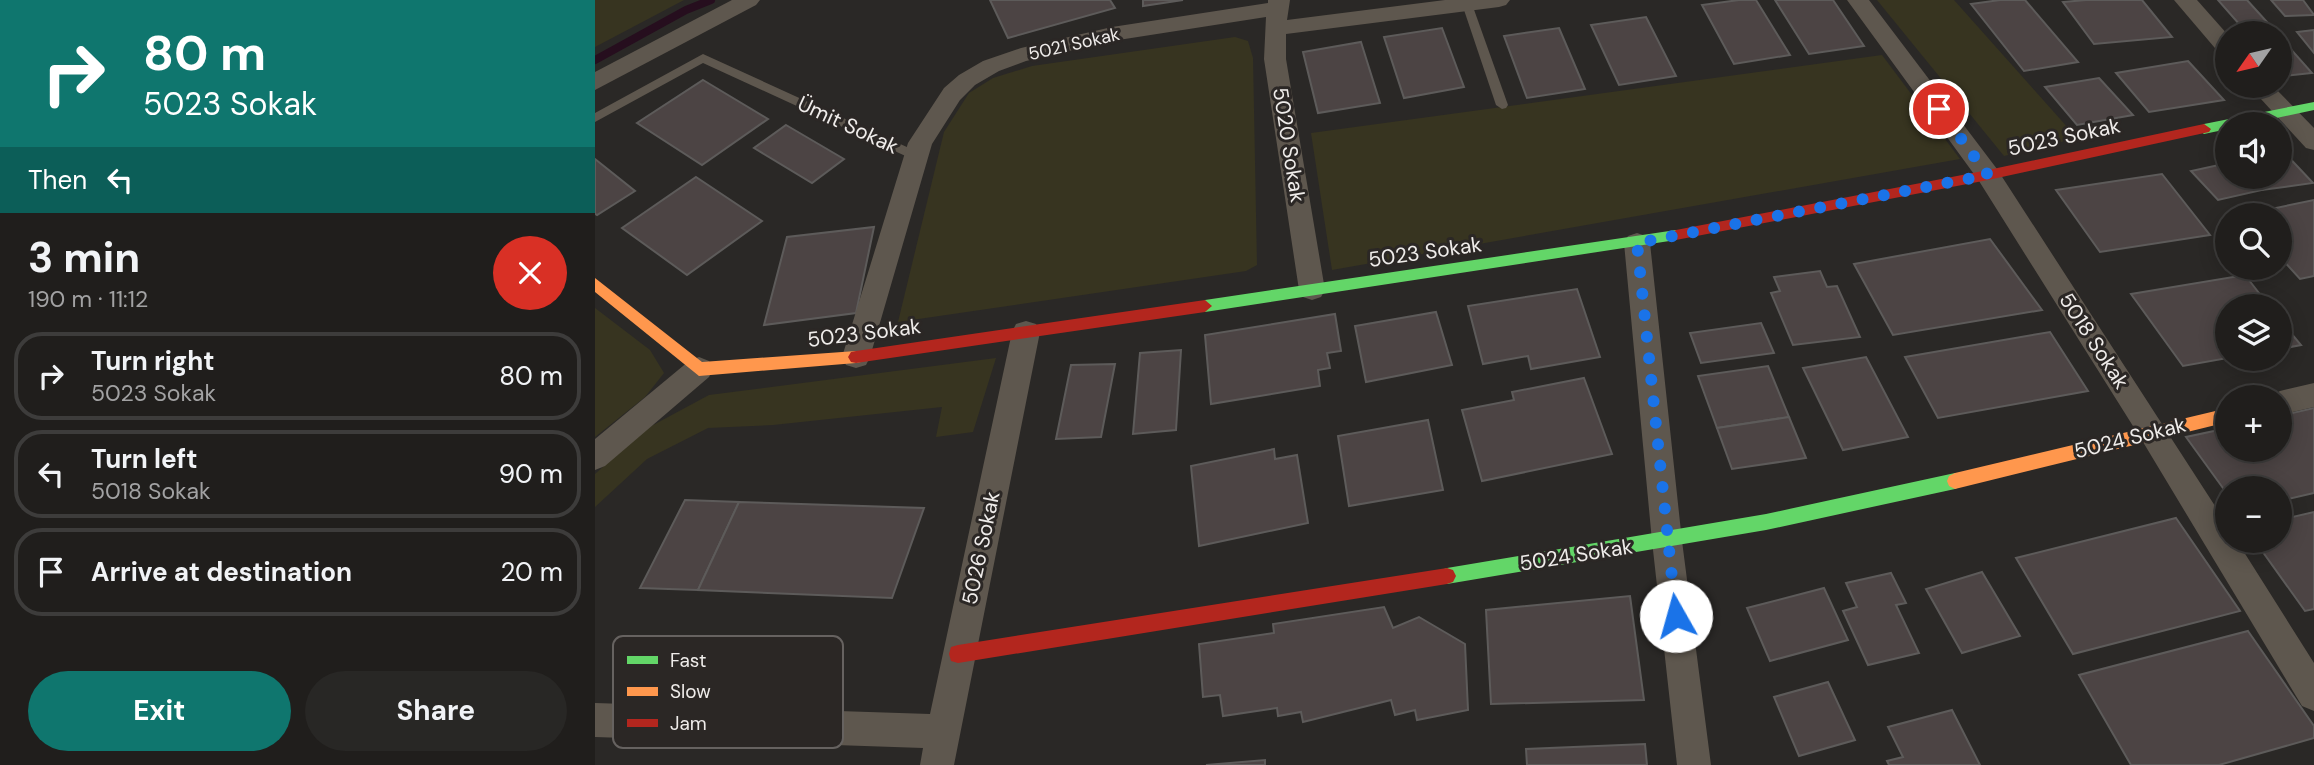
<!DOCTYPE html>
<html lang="en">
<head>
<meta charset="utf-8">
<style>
  :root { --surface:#201e1c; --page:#282725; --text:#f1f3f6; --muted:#a2a2a3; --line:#3d3c3b; --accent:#0f766e }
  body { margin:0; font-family:"DM Sans",sans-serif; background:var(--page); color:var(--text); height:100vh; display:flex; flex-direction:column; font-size:26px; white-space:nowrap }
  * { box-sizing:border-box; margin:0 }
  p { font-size:23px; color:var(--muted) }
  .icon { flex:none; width:38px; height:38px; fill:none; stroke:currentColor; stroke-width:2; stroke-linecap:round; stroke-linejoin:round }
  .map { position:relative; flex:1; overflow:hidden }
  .details { display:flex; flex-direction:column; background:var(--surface); width:595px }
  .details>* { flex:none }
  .banner { background:#0f766e; color:#fff; overflow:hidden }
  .needle { width:46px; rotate:236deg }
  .controls { position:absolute; left:1620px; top:21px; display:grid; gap:14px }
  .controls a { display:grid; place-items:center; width:77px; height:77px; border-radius:50%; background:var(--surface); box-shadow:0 4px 18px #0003,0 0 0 2px var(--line); font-size:35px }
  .pin { position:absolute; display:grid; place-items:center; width:60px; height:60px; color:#fff; margin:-30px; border:4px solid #fff; border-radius:50%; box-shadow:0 2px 7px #0007 }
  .me { position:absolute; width:77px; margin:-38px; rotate:353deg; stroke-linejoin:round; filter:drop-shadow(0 0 5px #0008) }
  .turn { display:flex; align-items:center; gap:24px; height:147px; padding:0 28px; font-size:32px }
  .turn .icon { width:91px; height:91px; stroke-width:2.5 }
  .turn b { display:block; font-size:49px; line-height:60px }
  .then { display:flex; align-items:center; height:66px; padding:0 28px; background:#0003; gap:14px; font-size:26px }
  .round { display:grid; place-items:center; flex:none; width:74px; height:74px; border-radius:37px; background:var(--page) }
  .head { display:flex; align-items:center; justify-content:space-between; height:119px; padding:0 28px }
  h1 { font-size:42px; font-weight:700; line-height:52px }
  .action { display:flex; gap:14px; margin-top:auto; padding:14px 28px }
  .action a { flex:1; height:80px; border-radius:42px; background:var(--accent); color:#fff; font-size:28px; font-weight:700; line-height:80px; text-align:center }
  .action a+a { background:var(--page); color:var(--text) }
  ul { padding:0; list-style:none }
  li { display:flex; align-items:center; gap:21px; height:88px; margin:0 14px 10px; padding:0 14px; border:4px solid var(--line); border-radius:28px }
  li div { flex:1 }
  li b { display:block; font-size:26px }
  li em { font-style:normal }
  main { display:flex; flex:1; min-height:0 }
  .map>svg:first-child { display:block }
  .green { fill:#373420 }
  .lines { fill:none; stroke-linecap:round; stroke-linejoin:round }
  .stream { stroke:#260e1e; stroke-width:8 }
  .building { fill:#4c4444; stroke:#5d5b5a; stroke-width:2 }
  .lane { fill:#5e574e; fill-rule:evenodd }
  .street { fill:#5e574e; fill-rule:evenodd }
  .fast { fill:#63d668; fill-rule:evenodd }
  .slow { fill:#ff974d; fill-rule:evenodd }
  .jam { fill:#b3261e; fill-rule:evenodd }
  .route { stroke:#1a73e8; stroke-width:12; stroke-dasharray:0 21.6 }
  .labels { text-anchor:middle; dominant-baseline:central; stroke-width:6; stroke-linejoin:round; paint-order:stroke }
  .far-street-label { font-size:18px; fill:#efecea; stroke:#2b2725 }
  .street-label { font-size:21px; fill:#efecea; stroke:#2b2725 }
  .key { fill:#2b2725; stroke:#666260; stroke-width:2 }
  .key-label { font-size:19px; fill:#efecea }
</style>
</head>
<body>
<main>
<section class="details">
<div class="banner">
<div class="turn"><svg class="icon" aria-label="right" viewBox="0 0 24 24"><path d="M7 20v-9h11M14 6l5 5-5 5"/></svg><div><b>80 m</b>5023 Sokak</div></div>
<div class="then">Then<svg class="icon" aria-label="left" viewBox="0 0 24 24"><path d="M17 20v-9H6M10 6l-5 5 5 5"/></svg></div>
</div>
<div class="head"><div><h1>3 min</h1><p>190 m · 11:12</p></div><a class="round" style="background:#d93025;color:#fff"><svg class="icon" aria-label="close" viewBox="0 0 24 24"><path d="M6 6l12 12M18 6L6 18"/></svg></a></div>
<ul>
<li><svg class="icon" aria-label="right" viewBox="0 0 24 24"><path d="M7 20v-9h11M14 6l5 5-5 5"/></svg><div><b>Turn right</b><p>5023 Sokak</p></div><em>80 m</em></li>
<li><svg class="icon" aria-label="left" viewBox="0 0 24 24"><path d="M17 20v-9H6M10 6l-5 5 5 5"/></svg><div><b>Turn left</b><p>5018 Sokak</p></div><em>90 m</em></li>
<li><svg class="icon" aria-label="arrive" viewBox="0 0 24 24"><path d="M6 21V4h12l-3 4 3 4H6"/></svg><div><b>Arrive at destination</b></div><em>20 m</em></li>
</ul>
<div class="action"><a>Exit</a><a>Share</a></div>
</section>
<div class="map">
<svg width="1719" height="765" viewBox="0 0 1719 765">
  <rect width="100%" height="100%" fill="#2a2826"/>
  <g class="green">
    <path d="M0 0H89L0 47Z"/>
    <path d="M1282 0H1359L1482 138 1409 156Z"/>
    <path d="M640 37 653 41 658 58 662 265 651 271 303 322 349 132 374 93 398 78 437 66Z"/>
    <path d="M1287 55 1365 159 737 270 716 133Z"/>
    <path d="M0 308 55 350 69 373 50 397 0 437Z"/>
    <path d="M401 358 378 432 341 437 347 407 178 425 113 428 52 459 0 507V474L49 430 114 395Z"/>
  </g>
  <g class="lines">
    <path class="stream" d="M0 60 91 10 116 0"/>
  </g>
  <g class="building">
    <path d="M395 0H515L520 8 413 38Z"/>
    <path d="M548 0H588L548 6Z"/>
    <path d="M1144 0H1161L1195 55 1139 64 1107 5Z"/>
    <path d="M1180 0H1238L1269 46 1214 54Z"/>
    <path d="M1405 0H1430L1483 62 1429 71 1376 4Z"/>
    <path d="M1491 0H1547L1577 37 1499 44 1468 2Z"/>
    <path d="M1623 0H1652L1682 33H1652Z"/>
    <path d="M1676 0H1708L1719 15 1690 16Z"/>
    <path d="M1051 17 1081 76 1024 85 996 25Z"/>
    <path d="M847 28 869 87 809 98 789 37Z"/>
    <path d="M964 28 990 89 932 98 909 36Z"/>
    <path d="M1719 30V53L1702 32Z"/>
    <path d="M1685 37 1717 73 1688 76 1685 72Z"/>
    <path d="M766 42 785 103 723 113 708 52Z"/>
    <path d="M1593 61 1629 100 1554 112 1521 73Z"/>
    <path d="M1504 78 1538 115 1482 125 1450 87Z"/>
    <path d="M108 80 173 119 107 165 42 123Z"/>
    <path d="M191 125 249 159 217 183 159 148Z"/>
    <path d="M1685 151H1688L1718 183 1667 190 1654 177H1685Z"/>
    <path d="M0 159 40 191 2 215 0 214Z"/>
    <path d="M1633 163V177H1654L1667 190 1623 200 1596 171Z"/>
    <path d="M1567 174 1615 235 1505 252 1461 190Z"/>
    <path d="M101 177 167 221 92 275 27 228Z"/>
    <path d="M1719 200V276L1705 279 1685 257V215H1647Z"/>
    <path d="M279 227 261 313 169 325 192 237Z"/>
    <path d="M1395 239 1447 310 1298 335 1259 264Z"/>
    <path d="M1225 271 1232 287 1242 286 1265 337 1198 345 1176 293 1185 291 1179 277Z"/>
    <path d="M1650 275 1674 306H1633V358L1588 366 1536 294Z"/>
    <path d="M982 289 1005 357 936 369 933 356 888 364 873 306Z"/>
    <path d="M841 312 857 365 771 382 760 326Z"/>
    <path d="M740 314 746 351 732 353 735 368 723 370 725 386 616 404 610 335Z"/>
    <path d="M1685 320 1706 345 1685 349Z"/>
    <path d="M1166 323 1179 353 1106 363 1095 333Z"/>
    <path d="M1455 332 1493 391 1343 418 1310 357Z"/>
    <path d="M586 350 581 430 538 434 545 353Z"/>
    <path d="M1271 357 1313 437 1248 450 1208 368Z"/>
    <path d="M520 364 506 437 461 439 476 365Z"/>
    <path d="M1173 366 1194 417 1122 428 1103 376Z"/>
    <path d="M989 378 1017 454 887 481 867 410 919 400 917 392Z"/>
    <path d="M1719 408V493L1685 501V488H1633V495L1591 437 1633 428V450H1685V416Z"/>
    <path d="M1194 417 1211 458 1137 469 1122 428Z"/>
    <path d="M833 420 848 490 754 506 743 436Z"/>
    <path d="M679 449 680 459 702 455 713 523 604 546 596 466Z"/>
    <path d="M90 500 144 502 103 590 45 588Z"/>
    <path d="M144 502 329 508 297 598 103 590Z"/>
    <path d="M1719 512V609L1710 611 1660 541H1685V520Z"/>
    <path d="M1581 518 1645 611 1478 654 1421 558Z"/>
    <path d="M1387 572 1425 636 1367 653 1331 589Z"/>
    <path d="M1296 573 1311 603 1301 605 1324 653 1273 665 1248 611 1262 607 1251 583Z"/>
    <path d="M1229 588 1253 640 1175 661 1152 608Z"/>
    <path d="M1035 596 1049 700 896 704 891 610Z"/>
    <path d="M789 607 798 628 824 617 870 644 873 710 822 720 820 710 800 715 796 700 708 722 706 712 683 716 682 708 628 716 625 695 608 697 604 644 679 633 678 624Z"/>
    <path d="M1653 631 1719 726V738L1624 765H1536L1484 675Z"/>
    <path d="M1233 682 1260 740 1204 756 1179 697Z"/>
    <path d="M1357 710 1385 765H1294L1292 761 1308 757 1293 727Z"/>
    <path d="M1050 744 1052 765H932L931 749Z"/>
    <path d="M670 760V765H611Z"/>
  </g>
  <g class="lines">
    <g class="lane">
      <path d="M872 1 877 4 913 105 911 108 907 109 901 105 867 4Z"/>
      <path d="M108 54 325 153 327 156 325 159H317L108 63 0 122V113Z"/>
    </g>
    <g class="street">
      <path d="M137 0H165L161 5 0 90V72Z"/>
      <path d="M673 0H695L692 20 850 0H915L911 5 904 7 691 34V59L730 290 726 297 717 300 708 297 704 290 669 59 671 17 517 41 431 61 404 71 380 85 365 100 337 144 275 357 271 365 261 368 251 365 247 357 313 143 349 88 364 75 388 61 426 48 517 27 673 3Z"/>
      <path d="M1252 0H1274L1402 169 1633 526V541H1642L1719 663V711L1707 706 1548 442 1384 181Z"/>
      <path d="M1579 0H1602L1633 35V56L1625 54Z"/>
      <path d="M1654 86H1678L1719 128V150L1711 148Z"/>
      <path d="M1042 233 1051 236 1055 243 1087 541 1116 765H1082L1057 541 1029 243 1033 236Z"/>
      <path d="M431 321 441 324 445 332 359 765H325L328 748 0 737V703L335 714 417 332 421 324Z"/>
      <path d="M104 357 114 361 118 369 114 377 10 466 0 470V439L94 361Z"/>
      <path d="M1719 383V407L1685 415V397H1674L1685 391Z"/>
    </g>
    <g class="fast">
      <path d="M1719 102V110L1654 124H1633V129L1609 134 1602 129 1609 124Z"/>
      <path d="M1081 230 1088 235 1081 240 610 312 603 306 610 300Z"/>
      <path d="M1360 473 1366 476 1368 481 1366 486 1360 489 1171 530 852 584 846 582 843 576 846 570 852 568 1171 514Z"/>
    </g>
    <g class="slow">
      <path d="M0 278 107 362 261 351 266 352 269 357 266 362 261 363 104 376 0 292Z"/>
      <path d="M1633 408V422L1360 489 1354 486 1352 481 1354 476 1360 473Z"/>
    </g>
    <g class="jam">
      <path d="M1609 124 1616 129 1614 132 1393 180 1081 240 1074 235 1081 230 1393 170Z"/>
      <path d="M610 300 617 306 610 312 261 363 256 362 253 357 256 352 261 351Z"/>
      <path d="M852 568 858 570 861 576 858 582 852 584 363 663 356 661 354 654 356 647 363 645Z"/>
    </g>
  </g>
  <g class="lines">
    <path class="route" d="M1081 616 1042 243 1393 175 1344 109"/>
  </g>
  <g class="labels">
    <g class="far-street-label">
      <text transform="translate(479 44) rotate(-13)">5021 Sokak</text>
    </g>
    <g class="street-label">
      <text transform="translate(253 125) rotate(25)">Ümit Sokak</text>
      <text transform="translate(1469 137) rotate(-12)">5023 Sokak</text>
      <text transform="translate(694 145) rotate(81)">5020 Sokak</text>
      <text transform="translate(830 252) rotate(-8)">5023 Sokak</text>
      <text transform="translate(269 333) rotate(-7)">5023 Sokak</text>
      <text transform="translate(1499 341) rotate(57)">5018 Sokak</text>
      <text transform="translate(1535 438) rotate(-14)">5024 Sokak</text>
      <text transform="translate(386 548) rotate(-78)">5026 Sokak</text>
      <text transform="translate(981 555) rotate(-9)">5024 Sokak</text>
    </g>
  </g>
  <rect x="18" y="636" width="230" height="112" rx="10" class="key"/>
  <rect x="32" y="656" width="31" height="8" fill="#63d668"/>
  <rect x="32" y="687" width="31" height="9" fill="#ff974d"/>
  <rect x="32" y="719" width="31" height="8" fill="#b3261e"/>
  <g class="key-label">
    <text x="75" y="667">Fast</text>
    <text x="75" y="698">Slow</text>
    <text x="75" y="730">Jam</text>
  </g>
</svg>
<div class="controls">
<a><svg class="needle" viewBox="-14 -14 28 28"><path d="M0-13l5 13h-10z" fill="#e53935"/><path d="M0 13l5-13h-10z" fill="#a2a2a3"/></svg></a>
<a><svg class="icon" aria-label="sound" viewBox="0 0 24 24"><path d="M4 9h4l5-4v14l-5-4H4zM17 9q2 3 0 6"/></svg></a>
<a><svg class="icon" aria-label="search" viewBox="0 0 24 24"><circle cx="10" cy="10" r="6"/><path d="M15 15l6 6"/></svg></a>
<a><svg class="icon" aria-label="layers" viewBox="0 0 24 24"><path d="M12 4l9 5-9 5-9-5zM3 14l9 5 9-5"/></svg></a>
<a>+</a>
<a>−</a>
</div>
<div class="pin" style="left:1344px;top:109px;background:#d93025"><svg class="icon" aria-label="arrive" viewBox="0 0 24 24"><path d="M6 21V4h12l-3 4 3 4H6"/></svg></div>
<svg class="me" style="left:1081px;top:616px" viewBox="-20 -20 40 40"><circle r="19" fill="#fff"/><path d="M0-13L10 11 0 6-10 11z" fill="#1a73e8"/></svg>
</div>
</main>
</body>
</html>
